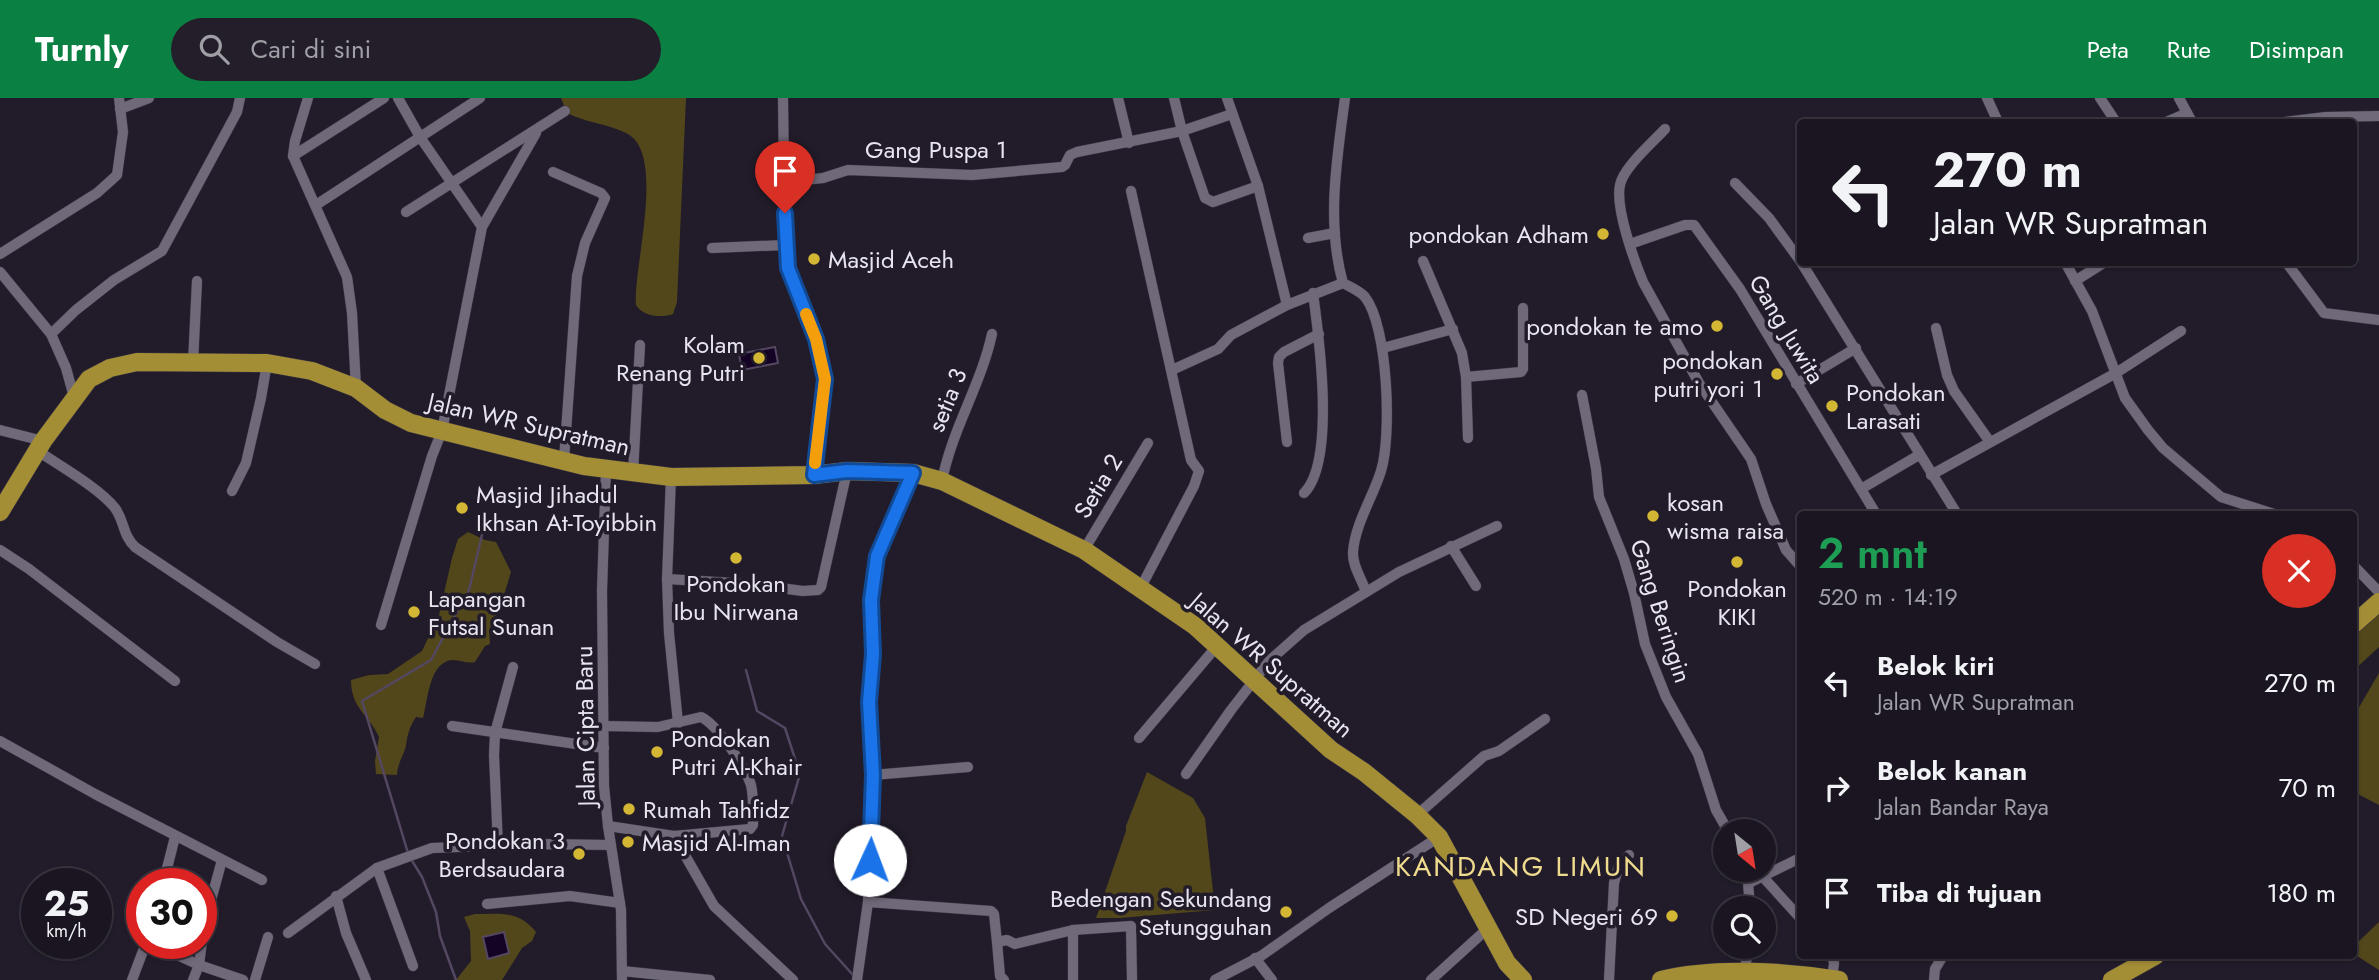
<!DOCTYPE html>
<html lang="id">
<head>
<meta charset="utf-8">
<style>
  :root { --surface:#1a1520; --page:#231e29; --text:#f1f3f6; --muted:#9f9fa5; --line:#38343e; --accent:#0b8043 }
  body { margin:0; font-family:Jost,sans-serif; background:var(--page); color:var(--text); height:100vh; display:flex; flex-direction:column; font-size:26px; white-space:nowrap }
  * { box-sizing:border-box; margin:0 }
  p { font-size:23px; color:var(--muted) }
  .icon { flex:none; width:38px; height:38px; fill:none; stroke:currentColor; stroke-width:2; stroke-linecap:round; stroke-linejoin:round }
  .map { position:relative; flex:1; overflow:hidden }
  .side { position:absolute; left:1797px; top:413px; width:560px; height:448px; display:flex; flex-direction:column; background:var(--surface); border-radius:7px; box-shadow:0 2px 5px #0004,0 0 0 2px var(--line) }
  .side>* { flex:none }
  .hud { position:absolute; left:1797px; top:21px; width:560px; height:147px; border-radius:7px; box-shadow:0 2px 5px #0004,0 0 0 2px var(--line); background:#1a1520; color:var(--text); overflow:hidden }
  .needle { width:46px; rotate:150deg }
  .buttons { position:absolute; left:1713px; top:721px; display:grid; gap:14px }
  .buttons a { display:grid; place-items:center; width:63px; height:63px; border-radius:50%; background:var(--surface); box-shadow:0 2px 5px #0004,0 0 0 2px var(--line); font-size:35px }
  .speed { position:absolute; left:21px; top:770px; display:flex; gap:14px; font-size:35px; font-weight:700; text-align:center }
  .speed>* { display:grid; place-content:center; width:91px; height:91px; border-radius:50%; background:var(--surface); box-shadow:0 2px 5px #0004,0 0 0 2px var(--line); line-height:1 }
  .speed small { font-size:18px; font-weight:400 }
  .speed .limit { border:10px solid #d22; background:#fff; color:#111 }
  .pin { position:absolute; display:grid; place-items:center; width:60px; height:60px; color:#fff; margin:-72px -30px; border-radius:50% 50% 50% 0; rotate:-45deg; box-shadow:0 0 7px #0007 }
  .pin .icon { rotate:45deg }
  .me { position:absolute; width:77px; margin:-38px; rotate:2deg; stroke-linejoin:round; filter:drop-shadow(0 0 5px #0008) }
  .turn { display:flex; align-items:center; gap:24px; height:147px; padding:0 21px; font-size:32px }
  .turn .icon { width:91px; height:91px; stroke-width:2.5 }
  .turn b { display:block; font-size:49px; line-height:60px }
  .round { display:grid; place-items:center; flex:none; width:74px; height:74px; border-radius:37px; background:var(--page) }
  .headline { display:flex; align-items:center; justify-content:space-between; height:119px; padding:0 21px }
  h1 { font-size:42px; font-weight:600; line-height:52px; color:#1e9e55 }
  ul { padding:0; list-style:none }
  li { display:flex; align-items:center; gap:21px; height:105px; padding:0 21px }
  li div { flex:1 }
  li b { display:block; font-size:26px }
  li em { font-style:normal }
  header { display:flex; align-items:center; gap:42px; box-sizing:border-box; height:98px; padding:0 35px; background:var(--accent); color:#fff }
  header strong { font-size:33px }
  nav { display:flex; gap:38px; margin-inline-start:auto; font-size:24px }
  .search { width:490px; height:63px; background:var(--page); display:flex; align-items:center; gap:18px; box-sizing:border-box; padding:0 24px; border-radius:38px; color:var(--muted); font-size:26px }
  .map>svg:first-child { display:block }
  .green { fill:#52471a }
  .water { fill:#140325; stroke:#544762; stroke-width:2 }
  .lines { fill:none; stroke-linecap:round; stroke-linejoin:round }
  .stream { stroke:#544762; stroke-width:2.5 }
  .street-casing { stroke:#3c3743; stroke-width:11 }
  .highway-casing { stroke:#3c3743; stroke-width:19 }
  .street { stroke:#70697a; stroke-width:10 }
  .highway { stroke:#a38d35; stroke-width:18 }
  .route-casing { stroke:#114b97; stroke-width:18 }
  .route { stroke:#1a73e8; stroke-width:12 }
  .slow { stroke:#f59e0b; stroke-width:12 }
  .poi-dot { fill:#d4b635; stroke:#221c2a; stroke-width:2.5 }
  .labels { text-anchor:middle; dominant-baseline:central; stroke-width:7; stroke-linejoin:round; paint-order:stroke }
  .street-label { font-size:24px; fill:#e9e5ef; stroke:#221c2a }
  .poi-label { font-size:24px; fill:#e9e5ef; stroke:#221c2a; text-anchor:start }
  .quarter-label { font-size:28px; letter-spacing:2px; fill:#efdb8e; stroke:#221c2a }
</style>
</head>
<body>
<header>
<strong>Turnly</strong>
<div class="search"><svg class="icon" aria-label="search" viewBox="0 0 24 24"><circle cx="10" cy="10" r="6"/><path d="M15 15l6 6"/></svg>Cari di sini</div>
<nav><a>Peta</a><a>Rute</a><a>Disimpan</a></nav>
</header>
<div class="map">
<svg width="2379" height="882" viewBox="0 0 2379 882">
  <rect width="100%" height="100%" fill="#221c2a"/>
  <g class="green">
    <path d="M561 0H686L677 204 673 216C662 220 643 219 636 207 633 169 666 58 628 36 610 26 586 25 567 15Z"/>
    <path d="M468 434 485 442 496 444 511 474 500 510 489 532 490 546 485 548 475 564C467 566 461 562 453 562 429 563 428 602 423 620L416 619C409 630 408 635 406 647 404 658 398 663 397 677L376 676 375 663 379 639C369 616 351 611 351 582L369 577 388 576 422 553 439 517 452 460 458 441Z"/>
    <path d="M2379 516V549L2354 572V538Z"/>
    <path d="M2379 575V707L2354 694V618Z"/>
    <path d="M1147 674 1193 700 1205 720 1215 812 1120 820H1096L1126 733V728Z"/>
    <path d="M475 816C500 816 519 812 536 834L532 843 522 850 502 882H456L471 863 470 833 464 819Z"/>
    <path d="M2379 824V872L2354 856V848Z"/>
  </g>
  <g class="water">
    <path d="M775 249 778 265 742 272 739 256Z"/>
    <path d="M504 834 509 855 488 861 483 839Z"/>
  </g>
  <g class="lines">
    <g class="stream">
      <path d="M746 572 757 613 785 630 800 676 782 738 801 801 825 846 853 877"/>
      <path d="M408 755 362 603 431 562 469 492 485 424"/>
      <path d="M411 761 422 779 436 814 440 838 456 882"/>
    </g>
    <defs>
      <g id="street">
        <path d="M308 0 295 43 293 58 347 179 352 215 356 290"/>
        <path d="M783 0 785 147 788 170 816 241 826 281 814 377"/>
        <path d="M1118 0 1129 45"/>
        <path d="M1174 0 1182 33 1205 100 1213 104 1258 88"/>
        <path d="M1227 0 1258 88 1287 207"/>
        <path d="M1345 0C1337 60 1326 125 1343 185 1350 189 1360 193 1365 199 1388 228 1392 338 1381 373 1373 399 1355 426 1353 454 1352 468 1362 481 1366 494"/>
        <path d="M1987 0 1998 24"/>
        <path d="M2100 0 2116 24"/>
        <path d="M2179 0 2192 24"/>
        <path d="M120 11 149 0"/>
        <path d="M2166 24 2187 15"/>
        <path d="M2285 24 2326 19 2379 18"/>
        <path d="M1665 31C1652 45 1623 70 1620 87 1615 110 1634 162 1643 184L1699 285 1751 361 1766 406 1786 452 1801 469"/>
        <path d="M293 58 384 0"/>
        <path d="M553 74 601 95 605 100 585 145 577 178 564 362"/>
        <path d="M785 84 823 80 848 72 972 77 1062 69 1065 67 1070 57 1077 54 1182 33 1232 16"/>
        <path d="M1735 85 1769 120 1801 164"/>
        <path d="M1131 93 1191 362 1199 373 1194 388 1140 491"/>
        <path d="M316 107 480 0"/>
        <path d="M406 114 565 13"/>
        <path d="M482 129 536 35"/>
        <path d="M1308 140 1335 135"/>
        <path d="M1630 146 1685 127H1694L1740 191 1876 416"/>
        <path d="M712 150 785 147"/>
        <path d="M0 156 97 95 117 77 123 34 119 0"/>
        <path d="M1423 163 1462 255 1466 279 1468 340"/>
        <path d="M1801 164 1957 416"/>
        <path d="M2065 164 2092 213 2125 300 2148 332 2163 350 2221 399 2274 416"/>
        <path d="M2286 164 2324 215 2379 222"/>
        <path d="M0 174 51 236 66 270 74 299"/>
        <path d="M2075 183 2105 164"/>
        <path d="M1936 230 1947 277 1954 293 1990 344"/>
        <path d="M51 236 76 212 114 182 162 153 237 14 240 0"/>
        <path d="M1383 250 1453 231"/>
        <path d="M193 265 197 183"/>
        <path d="M1172 272 1218 251 1231 237 1287 207 1343 185"/>
        <path d="M1466 279 1521 274 1523 271V210"/>
        <path d="M1796 286 1856 250"/>
        <path d="M1582 297 1596 370 1599 399 1624 461 1634 495 1645 546 1666 599 1698 656 1716 712 1728 733"/>
        <path d="M0 332 43 343"/>
        <path d="M1287 344 1278 265 1279 259 1284 254 1319 236"/>
        <path d="M38 353C60 368 99 390 115 410 125 424 122 436 135 449L277 544 315 566"/>
        <path d="M606 372 602 493 604 688 608 728 621 812 622 882"/>
        <path d="M633 375 640 247"/>
        <path d="M1931 377 2116 275 2181 233"/>
        <path d="M671 379 667 481 669 535 678 625"/>
        <path d="M942 383C952 331 981 287 992 236"/>
        <path d="M1861 391 1919 357"/>
        <path d="M232 393 246 365 261 300 267 265"/>
        <path d="M1304 395C1336 363 1319 239 1313 195"/>
        <path d="M1451 448 1476 488"/>
        <path d="M0 452 29 471 175 583"/>
        <path d="M1084 452 1148 345"/>
        <path d="M2354 468 2379 494"/>
        <path d="M667 481 750 486 803 493 818 492 821 489 847 373"/>
        <path d="M381 527 432 358 442 333 482 129 420 39 398 0"/>
        <path d="M452 628 604 650"/>
        <path d="M604 628 658 629 701 619C718 627 745 669 751 687 754 700 753 713 753 727L750 731 674 738"/>
        <path d="M1139 640 1217 548"/>
        <path d="M0 643 95 696 262 782"/>
        <path d="M1186 676 1231 612 1269 563 1304 532 1399 474 1497 428"/>
        <path d="M873 677 968 669"/>
        <path d="M1417 717 1484 658 1499 653 1545 621"/>
        <path d="M608 728 674 738 714 808 793 882"/>
        <path d="M498 748 494 657 495 635 513 569"/>
        <path d="M377 770 413 868"/>
        <path d="M1747 772 1750 810"/>
        <path d="M1763 779 1801 821"/>
        <path d="M1749 785 1800 760"/>
        <path d="M163 786 175 739"/>
        <path d="M336 798 346 835 366 882"/>
        <path d="M868 804 991 813 994 816 997 844 1007 842 1015 846 1073 832 1131 828 1132 882"/>
        <path d="M487 806 570 798 620 805"/>
        <path d="M288 835 377 770 432 750 540 746 611 747"/>
        <path d="M997 844 1000 878 1004 882"/>
        <path d="M151 845 199 867 243 882"/>
        <path d="M1255 860 1272 882"/>
        <path d="M622 873 710 882"/>
        <path d="M1745 874 1748 849"/>
        <path d="M1832 881 1834 865 1832 858"/>
        <path d="M132 882 146 845"/>
        <path d="M193 882 199 867 204 828 222 762"/>
        <path d="M255 882 268 839"/>
        <path d="M857 882 868 804 873 677 869 604 873 556 871 502 877 458 913 375"/>
        <path d="M1073 882V832"/>
        <path d="M1215 882 1261 858 1329 810 1439 739"/>
        <path d="M1431 882 1487 831"/>
        <path d="M1609 882 1614 785 1619 767 1629 757"/>
        <path d="M1934 882 1935 871 1943 858"/>
      </g>
      <g id="highway">
        <path d="M0 414 43 343 89 281 110 270 137 264 267 265 312 273 356 290 385 312 411 325 584 368 671 379 814 377 847 373 913 375 942 383 1084 452 1195 528 1331 652 1364 674 1417 717 1439 739 1507 865 1523 882"/>
        <path d="M2354 526 2379 504"/>
        <path d="M1661 882C1714 869 1785 873 1839 882"/>
        <path d="M2112 882 2155 858"/>
      </g>
    </defs>
    <use href="#street" class="street-casing"/>
    <use href="#highway" class="highway-casing"/>
    <use href="#street" class="street"/>
    <use href="#highway" class="highway"/>
  </g>
  <g class="lines">
    <defs>
      <path id="route" d="M785 115 788 170 816 241 825 281 814 377 847 373 913 375 877 458 871 502 873 556 869 604 873 677 870 762"/>
    </defs>
    <use href="#route" class="route-casing"/>
    <use href="#route" class="route"/>
    <path class="slow" d="M806 216 816 241 825 281 815 365"/>
  </g>
  <g class="poi-dot">
    <circle cx="1603" cy="136" r="7"/>
    <circle cx="814" cy="161" r="7"/>
    <circle cx="1717" cy="228" r="7"/>
    <circle cx="759" cy="260" r="7"/>
    <circle cx="1777" cy="276" r="7"/>
    <circle cx="1832" cy="308" r="7"/>
    <circle cx="462" cy="410" r="7"/>
    <circle cx="1653" cy="418" r="7"/>
    <circle cx="736" cy="460" r="7"/>
    <circle cx="1737" cy="464" r="7"/>
    <circle cx="414" cy="514" r="7"/>
    <circle cx="657" cy="654" r="7"/>
    <circle cx="629" cy="711" r="7"/>
    <circle cx="628" cy="744" r="7"/>
    <circle cx="579" cy="756" r="7"/>
    <circle cx="1286" cy="814" r="7"/>
    <circle cx="1672" cy="818" r="7"/>
  </g>
  <g class="labels">
    <g class="street-label">
      <text x="936" y="51">Gang Puspa 1</text>
      <text transform="translate(1787 231) rotate(59)">Gang Juwita</text>
      <text transform="translate(947 302) rotate(-68)">setia 3</text>
      <text transform="translate(529 326) rotate(13)">Jalan WR Supratman</text>
      <text transform="translate(1098 388) rotate(-59)">Setia 2</text>
      <text transform="translate(1661 513) rotate(72)">Gang Beringin</text>
      <text transform="translate(1272 567) rotate(41)">Jalan WR Supratman</text>
      <text transform="translate(585 628) rotate(-91)">Jalan Cipta Baru</text>
    </g>
    <g class="poi-label">
      <text x="1589" y="136" text-anchor="end">pondokan Adham</text>
      <text x="828" y="161">Masjid Aceh</text>
      <text x="1703" y="228" text-anchor="end">pondokan te amo</text>
      <text x="745" y="246" text-anchor="end">Kolam<tspan x="745" dy="28">Renang Putri</tspan></text>
      <text x="1763" y="262" text-anchor="end">pondokan<tspan x="1763" dy="28">putri yori 1</tspan></text>
      <text x="1846" y="294">Pondokan<tspan x="1846" dy="28">Larasati</tspan></text>
      <text x="476" y="396">Masjid Jihadul<tspan x="476" dy="28">Ikhsan At-Toyibbin</tspan></text>
      <text x="1667" y="404">kosan<tspan x="1667" dy="28">wisma raisa</tspan></text>
      <text x="736" y="485" text-anchor="middle">Pondokan<tspan x="736" dy="28">Ibu Nirwana</tspan></text>
      <text x="1737" y="490" text-anchor="middle">Pondokan<tspan x="1737" dy="28">KIKI</tspan></text>
      <text x="428" y="500">Lapangan<tspan x="428" dy="28">Futsal Sunan</tspan></text>
      <text x="671" y="640">Pondokan<tspan x="671" dy="28">Putri Al-Khair</tspan></text>
      <text x="643" y="711">Rumah Tahfidz</text>
      <text x="565" y="742" text-anchor="end">Pondokan 3<tspan x="565" dy="28">Berdsaudara</tspan></text>
      <text x="642" y="744">Masjid Al-Iman</text>
      <text x="1272" y="800" text-anchor="end">Bedengan Sekundang<tspan x="1272" dy="28">Setungguhan</tspan></text>
      <text x="1658" y="818" text-anchor="end">SD Negeri 69</text>
    </g>
    <g class="quarter-label">
      <text x="1521" y="768">KANDANG LIMUN</text>
    </g>
  </g>
</svg>
<div class="buttons">
<a><svg class="needle" viewBox="-14 -14 28 28"><path d="M0-13l5 13h-10z" fill="#e53935"/><path d="M0 13l5-13h-10z" fill="#9f9fa5"/></svg></a>
<a><svg class="icon" aria-label="search" viewBox="0 0 24 24"><circle cx="10" cy="10" r="6"/><path d="M15 15l6 6"/></svg></a>
</div>
<div class="speed"><div>25<small>km/h</small></div><div class="limit">30</div></div>
<div class="pin" style="left:785px;top:115px;background:#d93025"><svg class="icon" aria-label="arrive" viewBox="0 0 24 24"><path d="M6 21V4h12l-3 4 3 4H6"/></svg></div>
<svg class="me" style="left:870px;top:762px" viewBox="-20 -20 40 40"><circle r="19" fill="#fff"/><path d="M0-13L10 11 0 6-10 11z" fill="#1a73e8"/></svg>
<div class="hud">
<div class="turn"><svg class="icon" aria-label="left" viewBox="0 0 24 24"><path d="M17 20v-9H6M10 6l-5 5 5 5"/></svg><div><b>270 m</b>Jalan WR Supratman</div></div>
</div>
<section class="side">
<div class="headline"><div><h1>2 mnt</h1><p>520 m · 14:19</p></div><a class="round" style="background:#d93025;color:#fff"><svg class="icon" aria-label="close" viewBox="0 0 24 24"><path d="M6 6l12 12M18 6L6 18"/></svg></a></div>
<ul>
<li><svg class="icon" aria-label="left" viewBox="0 0 24 24"><path d="M17 20v-9H6M10 6l-5 5 5 5"/></svg><div><b>Belok kiri</b><p>Jalan WR Supratman</p></div><em>270 m</em></li>
<li><svg class="icon" aria-label="right" viewBox="0 0 24 24"><path d="M7 20v-9h11M14 6l5 5-5 5"/></svg><div><b>Belok kanan</b><p>Jalan Bandar Raya</p></div><em>70 m</em></li>
<li><svg class="icon" aria-label="arrive" viewBox="0 0 24 24"><path d="M6 21V4h12l-3 4 3 4H6"/></svg><div><b>Tiba di tujuan</b></div><em>180 m</em></li>
</ul>
</section>
</div>
</body>
</html>
